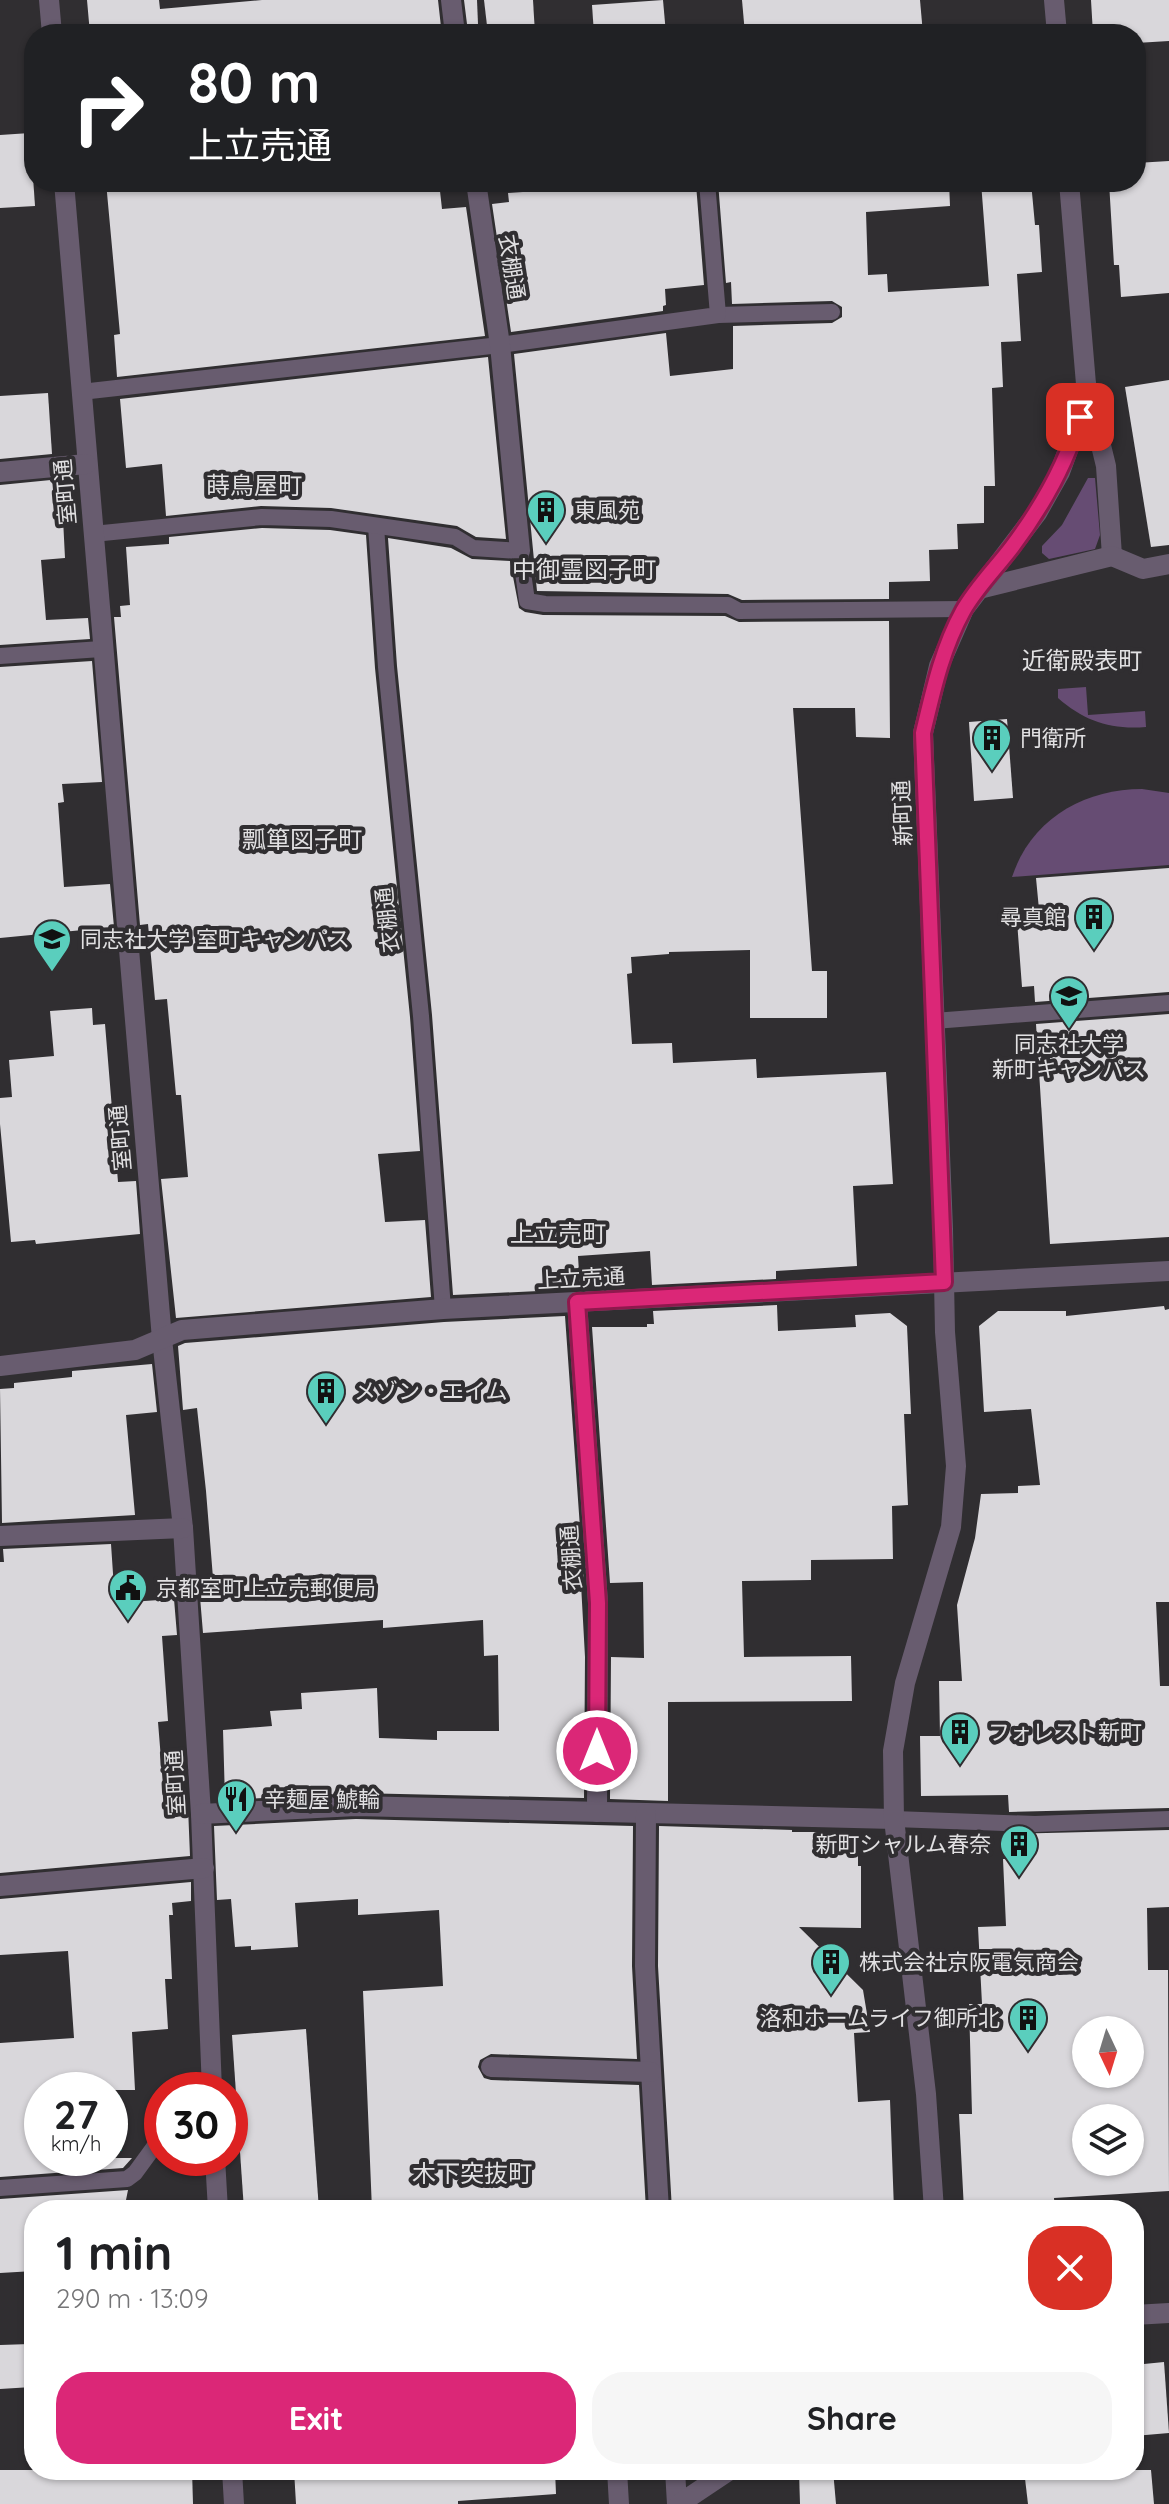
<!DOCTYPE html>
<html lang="en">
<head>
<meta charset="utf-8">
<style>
  :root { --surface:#fff; --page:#f6f6f6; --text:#202124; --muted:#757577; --accent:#db2777 }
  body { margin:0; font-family:Quicksand,"Noto Sans JP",sans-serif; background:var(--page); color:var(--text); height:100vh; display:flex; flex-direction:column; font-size:30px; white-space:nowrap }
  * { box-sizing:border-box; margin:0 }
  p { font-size:26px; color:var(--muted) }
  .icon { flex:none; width:44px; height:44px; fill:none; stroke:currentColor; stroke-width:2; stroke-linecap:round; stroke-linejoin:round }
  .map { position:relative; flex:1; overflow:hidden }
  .panel { position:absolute; left:24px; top:2200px; width:1120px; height:280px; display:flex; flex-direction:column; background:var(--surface); border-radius:32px; box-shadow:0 2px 6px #0004 }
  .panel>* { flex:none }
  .top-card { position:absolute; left:24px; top:24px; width:1122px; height:168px; border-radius:32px; box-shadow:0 2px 6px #0004; background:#202124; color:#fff; overflow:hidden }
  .needle { width:52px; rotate:176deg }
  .fabs { position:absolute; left:1072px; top:2016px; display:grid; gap:16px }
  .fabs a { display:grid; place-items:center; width:72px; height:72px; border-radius:50%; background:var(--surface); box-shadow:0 2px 6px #0004; font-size:40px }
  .speed { position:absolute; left:24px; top:2072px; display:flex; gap:16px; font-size:40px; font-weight:700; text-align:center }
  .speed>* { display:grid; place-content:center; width:104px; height:104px; border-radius:50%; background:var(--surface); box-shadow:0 2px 6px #0004; line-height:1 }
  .speed small { font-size:20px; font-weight:400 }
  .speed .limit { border:12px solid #d22; background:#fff; color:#111 }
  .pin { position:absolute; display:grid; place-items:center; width:68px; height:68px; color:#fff; margin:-34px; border-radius:16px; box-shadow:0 4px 12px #0006 }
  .me { position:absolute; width:88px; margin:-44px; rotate:0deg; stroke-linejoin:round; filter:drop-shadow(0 0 6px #0008) }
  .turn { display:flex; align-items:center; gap:28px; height:168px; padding:0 32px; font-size:36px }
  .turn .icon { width:104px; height:104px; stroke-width:2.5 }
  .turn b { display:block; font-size:56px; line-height:68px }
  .round { display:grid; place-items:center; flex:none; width:84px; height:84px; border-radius:32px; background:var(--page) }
  .overview { display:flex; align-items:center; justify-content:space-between; height:136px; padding:0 32px }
  h1 { font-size:48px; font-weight:700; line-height:60px }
  .primary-button { display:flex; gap:16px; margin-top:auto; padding:16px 32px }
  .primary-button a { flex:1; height:92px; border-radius:32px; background:var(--accent); color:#fff; font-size:32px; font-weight:700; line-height:92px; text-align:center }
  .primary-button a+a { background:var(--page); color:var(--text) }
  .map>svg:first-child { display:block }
  .green { fill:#664c73 }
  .water { fill:#1f6c62 }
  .building { fill:#d9d7db; fill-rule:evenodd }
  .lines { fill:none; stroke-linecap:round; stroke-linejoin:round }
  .service { stroke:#685c6f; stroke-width:16 }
  .minor { stroke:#685c6f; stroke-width:20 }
  .tertiary { stroke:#685c6f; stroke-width:20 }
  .route-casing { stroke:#8e194d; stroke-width:20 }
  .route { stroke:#db2777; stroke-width:14 }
  .labels { text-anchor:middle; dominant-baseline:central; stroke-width:8; stroke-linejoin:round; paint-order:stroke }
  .street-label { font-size:22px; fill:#e1e0e2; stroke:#302e31 }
  .poi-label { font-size:22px; fill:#e1e0e2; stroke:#302e31; text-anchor:start }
  .neighbourhood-label { font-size:24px; fill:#e1e0e2; stroke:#302e31 }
</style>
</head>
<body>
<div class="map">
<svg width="1169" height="2504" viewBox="0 0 1169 2504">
  <rect width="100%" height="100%" fill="#302e31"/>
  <g class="green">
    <path d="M1088 478H1095L1100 535 1095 549 1049 559 1042 553V546L1062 525Z"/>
    <path d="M1086 687 1088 715 1145 711 1146 727C1111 730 1084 721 1058 698V689Z"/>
    <path d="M1142 789 1169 793V865L1012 877C1031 819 1084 789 1142 789Z"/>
  </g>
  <path class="water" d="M120 2095 122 2151H110V2096Z"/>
  <g class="building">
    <path d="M87 0H159L160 9 262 0H438L441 27 405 30V34H90Z"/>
    <path d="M464 0H477L478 24H467Z"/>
    <path d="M484 0H533L535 34H488Z"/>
    <path d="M663 0 666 34H594L592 5Z"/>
    <path d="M742 0H920L923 34H745Z"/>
    <path d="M1091 0H1169V41L1136 43V34H1093Z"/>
    <path d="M30 133 35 206 0 208V135Z"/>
    <path d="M1169 161V293L1121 297 1119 265H1114L1109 182H1136V163Z"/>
    <path d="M106 182H439L442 209 466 207 485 336 117 377 114 335 120 334Z"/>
    <path d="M718 182H949L950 206 866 212 868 275 887 274 888 292 989 286 981 182H1031L1035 225H1039L1042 272 1017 274 1021 341 1001 342 1003 387 992 388 995 486H984V523L957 524 958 549 929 550 930 581 889 582V599L742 600 728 594 537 591 514 354 666 333 670 376 733 369V326L832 323 842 317V307L832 301 732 304 731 282 726 283Z"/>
    <path d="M696 184 704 285 665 289 666 305 663 306V311L511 332 492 204 509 202 508 193 626 185V190Z"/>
    <path d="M488 357 506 539 476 537 457 526 331 508 261 506 166 516 162 464 126 468 120 399Z"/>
    <path d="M1169 380V545L1151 547 1125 387Z"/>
    <path d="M48 393 52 454 0 459V396Z"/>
    <path d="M61 479 65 558 41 560 46 620 88 618 90 639 0 645V485Z"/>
    <path d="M262 528 330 530 366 535 375 668 410 1017 420 1151 378 1154 385 1222 425 1220 431 1297 176 1318 161 1179 188 1177 181 1095H176L167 999 155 1000 148 924 140 925 114 617H121L120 606 130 605 126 547 169 544V537Z"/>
    <path d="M388 538 451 548 472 559 510 561 519 608 525 612 543 615 725 616 739 622 889 621 890 738 856 737 855 708H793L812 971H827V1018H750V950L669 952V954L631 957 632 973 627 974 632 1044 672 1043 673 1063 756 1059 757 1078 886 1072 893 1184 853 1186 857 1266 776 1271V1279L652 1285 650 1251 578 1256 580 1289 453 1295 432 1015 397 666Z"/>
    <path d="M92 661 102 782 62 784 64 802 58 803 64 887 110 884 114 927 0 938V667Z"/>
    <path d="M1007 719 1013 798 974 801 969 722Z"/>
    <path d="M1169 868V992L1035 1002 1034 986 1022 987 1017 921 1040 920 1036 878Z"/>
    <path d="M92 1008 93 1025 105 1024 118 1182 136 1181 140 1234 36 1244 35 1240 11 1242 0 1124V1098L12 1097 9 1060 54 1056 50 1011Z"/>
    <path d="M1169 1014V1237L1050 1244 1036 1024Z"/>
    <path d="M777 1305 778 1331 856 1327 855 1315 890 1313 907 1326 911 1414H904L908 1505 892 1506 893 1559 811 1560V1580L742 1581 744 1657 851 1656 852 1701 668 1702V1801L610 1799 611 1657 644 1658 643 1582 610 1583 592 1327H647V1324H654L653 1311Z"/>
    <path d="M1164 1306 1165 1310 1169 1309V1602H1156L1160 1686H1169V1808L1009 1812 1008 1795 921 1796 920 1736H940L939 1681H962L957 1605 975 1538 981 1494 1018 1493V1486L1040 1485 1031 1409 984 1412 979 1326 998 1311H1066V1316Z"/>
    <path d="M565 1316 584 1584H581L585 1657 584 1798 356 1793 225 1800 223 1730 272 1726 270 1711 302 1709 301 1693 377 1688 379 1738 437 1740V1731H499L498 1655 484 1656 483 1620 383 1628V1620L203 1633 200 1597 211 1596 210 1578H213L206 1491 197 1408 183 1410 178 1346 185 1343 444 1322Z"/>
    <path d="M152 1364 157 1412 126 1415 135 1515 2 1523 0 1389 14 1388V1383L72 1377V1371Z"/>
    <path d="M111 1544 115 1603 174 1599 177 1635 162 1636 168 1721 158 1722 165 1809 188 1807 190 1856 0 1873V1562H4L3 1549Z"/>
    <path d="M356 1819 633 1826 632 1966 637 2059 491 2054 480 2060 478 2067 484 2078 491 2080 639 2085 646 2210H372L363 1991 443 1986 439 1910 358 1915V1899L295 1903 298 1947 251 1950V1946L235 1947 231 1899 217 1900 214 1826Z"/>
    <path d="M659 1826 792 1830V1832H824V1841H858V1866H861V1928L799 1927 863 1990 870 2032 854 2033 858 2102 890 2100 894 2210H672L658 1966Z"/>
    <path d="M1169 1830V1907L1147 1908 1148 1970H1168L1169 2191 1054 2198 1055 2210H1020L1019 2207 964 2210 959 2114H972L969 2004H982L978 1927 1006 1926 1003 1859H1011L1010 1834ZM1086 2030H1130V2074H1086ZM1086 2118H1130V2162H1086Z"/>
    <path d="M191 1882V1901L172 1903 173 1915H169L172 1979H165L168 2029 132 2032 135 2090H42V2158H132L123 2168 0 2177V2043L74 2038 68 1951 0 1955V1899Z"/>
    <path d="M306 2029 319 2210H244L232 2035Z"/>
    <path d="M128 2190 124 2210H34V2271L0 2273V2199Z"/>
    <path d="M30 2344 32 2387 0 2389V2345Z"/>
    <path d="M1164 2362 1169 2433 1134 2436V2365Z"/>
    <path d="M0 2470H192L193 2504H0Z"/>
    <path d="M294 2470H555L556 2494 458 2501V2504H296Z"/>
    <path d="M799 2470H833L836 2504H800Z"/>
    <path d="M1024 2470H1151L1154 2504H1028Z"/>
  </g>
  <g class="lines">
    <g class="service">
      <path d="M718 315 832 312"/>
      <path d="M81 392 500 345 718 315 707 182"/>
      <path d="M376 526 386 667 421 1016 443 1309"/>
      <path d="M93 534 262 517 331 519 455 537 473 548 520 551 527 601 545 604 728 605 739 611 964 609"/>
      <path d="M0 656 101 649"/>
      <path d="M934 1021 1169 1003"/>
      <path d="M894 1819 1035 1824 1169 1819"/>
      <path d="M0 2188 127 2179 135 2173 162 2136"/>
    </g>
    <g class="minor">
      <path d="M49 0 52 34"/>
      <path d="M451 0 455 34"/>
      <path d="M64 182 162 1339 183 1528 201 1814 212 2090"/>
      <path d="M476 182 500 345 520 551"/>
      <path d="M1086 384 1106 466 1112 556"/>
      <path d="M0 472 86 464"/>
      <path d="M979 589 1112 556 1143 569 1169 564"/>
      <path d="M577 1302 598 1603 597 1812"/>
      <path d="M0 1366 135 1350 182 1330 443 1309 1169 1271"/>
      <path d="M0 1536 183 1528"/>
      <path d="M201 1814 356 1806 894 1819"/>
      <path d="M646 1814 645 1966 659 2210"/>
      <path d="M0 1886 204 1868"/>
      <path d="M491 2067 651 2072"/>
      <path d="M215 2158 218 2210"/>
      <path d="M1134 2315 1169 2313"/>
      <path d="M232 2470 234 2504"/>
      <path d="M617 2470 619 2504"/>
      <path d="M675 2470 677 2504"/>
    </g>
    <g class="tertiary">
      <path d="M1054 0 1057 34"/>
      <path d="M934 2210 926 2094 894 1819 893 1751 905 1683 951 1527 956 1466 945 1332 943 1229 923 733 939 666 964 609 1037 513 1060 472 1080 417 1086 384 1069 182"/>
      <path d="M679 2504 730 2470"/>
    </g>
  </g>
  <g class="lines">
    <defs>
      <path id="route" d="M597 1751 598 1603 577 1302 944 1282 923 733C933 691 942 649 963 611 976 588 996 568 1012 547 1042 507 1066 466 1080 417"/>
    </defs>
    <use href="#route" class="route-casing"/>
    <use href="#route" class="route"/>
  </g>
  <defs>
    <symbol id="building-pin" viewBox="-11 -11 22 30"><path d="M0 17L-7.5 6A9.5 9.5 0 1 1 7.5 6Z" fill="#5acebd" stroke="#302e31"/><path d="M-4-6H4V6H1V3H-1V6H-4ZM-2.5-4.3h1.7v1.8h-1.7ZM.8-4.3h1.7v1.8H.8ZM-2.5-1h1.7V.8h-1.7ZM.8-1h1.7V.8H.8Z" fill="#111"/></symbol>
    <symbol id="university-pin" viewBox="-11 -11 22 30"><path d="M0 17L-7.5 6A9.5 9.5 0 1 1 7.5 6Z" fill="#5acebd" stroke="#302e31"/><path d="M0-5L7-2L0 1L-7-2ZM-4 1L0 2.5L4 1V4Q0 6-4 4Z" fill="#111"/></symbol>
    <symbol id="civic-pin" viewBox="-11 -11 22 30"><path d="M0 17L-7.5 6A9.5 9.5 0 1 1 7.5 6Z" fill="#5acebd" stroke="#302e31"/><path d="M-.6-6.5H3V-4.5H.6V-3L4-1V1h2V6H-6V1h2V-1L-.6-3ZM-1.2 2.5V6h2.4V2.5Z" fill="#111"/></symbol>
    <symbol id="restaurant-pin" viewBox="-11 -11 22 30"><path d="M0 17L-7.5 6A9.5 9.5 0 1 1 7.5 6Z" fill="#5acebd" stroke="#302e31"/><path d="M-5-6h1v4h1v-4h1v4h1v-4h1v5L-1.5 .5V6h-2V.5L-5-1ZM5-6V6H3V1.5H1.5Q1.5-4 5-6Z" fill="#111"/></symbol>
  </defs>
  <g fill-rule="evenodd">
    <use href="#building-pin" x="524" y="488" width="44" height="60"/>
    <use href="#building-pin" x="970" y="716" width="44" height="60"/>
    <use href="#building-pin" x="1072" y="895" width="44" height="60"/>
    <use href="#university-pin" x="30" y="917" width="44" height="60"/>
    <use href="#university-pin" x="1047" y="974" width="44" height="60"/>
    <use href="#building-pin" x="304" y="1369" width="44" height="60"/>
    <use href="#civic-pin" x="106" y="1566" width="44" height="60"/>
    <use href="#building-pin" x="938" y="1710" width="44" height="60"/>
    <use href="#restaurant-pin" x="214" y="1777" width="44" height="60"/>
    <use href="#building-pin" x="997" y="1822" width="44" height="60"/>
    <use href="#building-pin" x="809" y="1940" width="44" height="60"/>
    <use href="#building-pin" x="1006" y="1996" width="44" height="60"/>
  </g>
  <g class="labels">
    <g class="street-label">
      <text transform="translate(512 267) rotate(81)">衣棚通</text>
      <text transform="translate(65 492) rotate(-95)">室町通</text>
      <text transform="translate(902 813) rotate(-92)">新町通</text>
      <text transform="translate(387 920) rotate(-96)">衣棚通</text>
      <text transform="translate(120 1138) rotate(-95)">室町通</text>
      <text transform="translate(581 1278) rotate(-3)">上立売通</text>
      <text transform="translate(571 1558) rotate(-94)">衣棚通</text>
      <text transform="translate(175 1783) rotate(-93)">室町通</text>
    </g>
    <g class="poi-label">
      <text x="574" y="510">東風苑</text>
      <text x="1020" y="738">門衛所</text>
      <text x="1066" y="917" text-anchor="end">尋真館</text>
      <text x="80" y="939">同志社大学 室町キャンパス</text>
      <text x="1069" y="1044" text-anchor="middle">同志社大学<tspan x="1069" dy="25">新町キャンパス</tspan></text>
      <text x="354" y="1391">メゾン・エイム</text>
      <text x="156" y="1588">京都室町上立売郵便局</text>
      <text x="988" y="1732">フォレスト新町</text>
      <text x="264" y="1799">辛麺屋 鯱輪</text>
      <text x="991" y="1844" text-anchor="end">新町シャルム春奈</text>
      <text x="859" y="1962">株式会社京阪電気商会</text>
      <text x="1000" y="2018" text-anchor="end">洛和ホームライフ御所北</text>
    </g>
    <g class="neighbourhood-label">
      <text x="254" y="485">蒔鳥屋町</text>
      <text x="584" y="569">中御霊図子町</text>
      <text x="1082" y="660">近衛殿表町</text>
      <text x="302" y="839">瓢箪図子町</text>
      <text x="558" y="1233">上立売町</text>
      <text x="472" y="2173">木下突抜町</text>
    </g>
  </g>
</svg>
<div class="fabs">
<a><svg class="needle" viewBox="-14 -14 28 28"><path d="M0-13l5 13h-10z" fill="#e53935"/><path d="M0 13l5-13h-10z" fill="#757577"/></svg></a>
<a><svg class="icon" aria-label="layers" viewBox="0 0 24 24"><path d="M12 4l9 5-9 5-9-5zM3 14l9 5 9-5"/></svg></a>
</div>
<div class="speed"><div>27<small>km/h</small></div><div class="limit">30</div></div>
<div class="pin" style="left:1080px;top:417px;background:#d93025"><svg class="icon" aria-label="arrive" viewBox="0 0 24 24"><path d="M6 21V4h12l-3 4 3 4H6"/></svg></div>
<svg class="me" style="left:597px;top:1751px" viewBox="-20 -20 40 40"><circle r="17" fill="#db2777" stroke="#fff" stroke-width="3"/><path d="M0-11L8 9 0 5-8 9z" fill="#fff"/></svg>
<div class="top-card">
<div class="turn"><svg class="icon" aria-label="right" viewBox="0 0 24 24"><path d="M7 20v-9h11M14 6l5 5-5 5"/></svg><div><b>80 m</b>上立売通</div></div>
</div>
<section class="panel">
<div class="overview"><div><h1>1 min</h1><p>290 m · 13:09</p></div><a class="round" style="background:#d93025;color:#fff"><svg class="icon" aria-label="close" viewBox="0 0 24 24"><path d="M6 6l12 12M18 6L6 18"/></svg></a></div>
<div class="primary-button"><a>Exit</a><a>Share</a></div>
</section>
</div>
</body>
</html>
